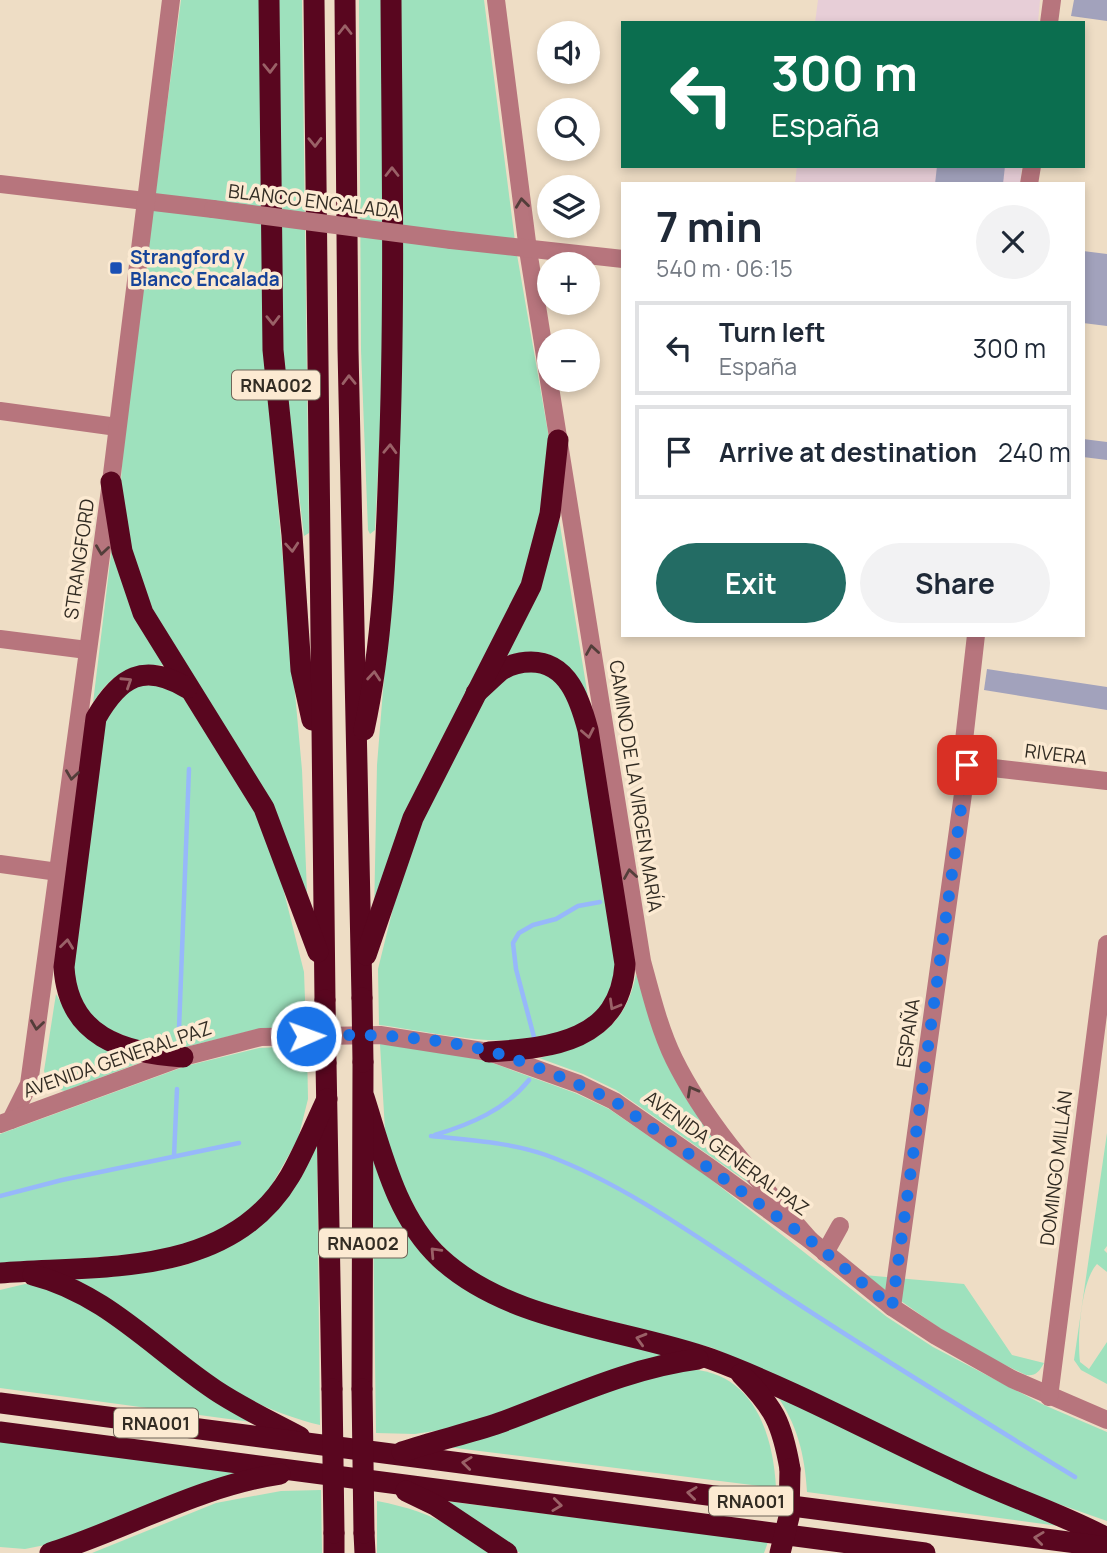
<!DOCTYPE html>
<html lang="en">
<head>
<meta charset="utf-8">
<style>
  :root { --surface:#fff; --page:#f2f2f3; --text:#1f2937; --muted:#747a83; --line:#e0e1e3; --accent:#236c64 }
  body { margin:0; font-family:Manrope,sans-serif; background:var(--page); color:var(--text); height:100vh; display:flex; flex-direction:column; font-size:26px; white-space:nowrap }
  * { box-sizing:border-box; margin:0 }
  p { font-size:23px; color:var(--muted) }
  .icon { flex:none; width:38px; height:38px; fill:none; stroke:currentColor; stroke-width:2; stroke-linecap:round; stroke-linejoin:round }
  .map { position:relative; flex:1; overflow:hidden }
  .sheet { position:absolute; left:621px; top:182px; width:464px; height:455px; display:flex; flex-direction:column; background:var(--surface); border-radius:0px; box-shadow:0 4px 10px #0003 }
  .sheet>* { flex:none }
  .top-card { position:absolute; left:621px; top:21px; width:464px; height:147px; border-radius:0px; box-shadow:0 4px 10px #0003; background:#0b6e4f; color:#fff; overflow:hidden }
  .tools { position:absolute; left:537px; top:21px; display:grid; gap:14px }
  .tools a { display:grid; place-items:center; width:63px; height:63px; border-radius:50%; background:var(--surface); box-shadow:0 4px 10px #0003; font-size:35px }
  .pin { position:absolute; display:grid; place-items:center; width:60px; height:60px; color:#fff; margin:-30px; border-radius:14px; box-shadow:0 4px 10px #0006 }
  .me { position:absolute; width:77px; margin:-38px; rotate:88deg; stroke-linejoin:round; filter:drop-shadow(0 0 5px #0008) }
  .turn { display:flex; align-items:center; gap:24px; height:147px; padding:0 35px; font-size:32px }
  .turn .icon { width:91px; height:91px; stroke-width:2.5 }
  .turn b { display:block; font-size:49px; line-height:60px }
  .round { display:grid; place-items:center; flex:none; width:74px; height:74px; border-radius:37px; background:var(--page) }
  .headline { display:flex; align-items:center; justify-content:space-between; height:119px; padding:0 35px }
  h1 { font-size:42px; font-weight:700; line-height:52px }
  .button { display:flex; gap:14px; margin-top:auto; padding:14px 35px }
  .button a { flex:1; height:80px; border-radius:42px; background:var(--accent); color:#fff; font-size:28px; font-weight:700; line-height:80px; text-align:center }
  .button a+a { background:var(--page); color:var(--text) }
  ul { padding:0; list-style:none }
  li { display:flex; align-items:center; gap:21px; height:94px; margin:0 14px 10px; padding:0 21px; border:4px solid var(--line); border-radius:0px }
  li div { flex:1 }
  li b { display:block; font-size:26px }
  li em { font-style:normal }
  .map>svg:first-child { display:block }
  .industrial { fill:#e7ced7 }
  .green { fill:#9ee1bd }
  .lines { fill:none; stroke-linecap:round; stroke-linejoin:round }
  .stream { stroke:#97b8fa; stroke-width:4.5 }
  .building { fill:#a2a2bc }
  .minor { stroke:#b7757d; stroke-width:18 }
  .highway { stroke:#59061f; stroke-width:21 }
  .minor-bridge { stroke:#b7757d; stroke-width:18 }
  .highway-bridge { stroke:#59061f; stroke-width:21 }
  .oneway { stroke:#9a6167 }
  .oneway2 { stroke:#533e3a }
  .route { stroke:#1a73e8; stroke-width:12; stroke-dasharray:0 21.6 }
  .transit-dot { fill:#1a4fb4; stroke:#fcead2; stroke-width:2.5 }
  .labels { text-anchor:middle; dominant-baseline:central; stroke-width:7; stroke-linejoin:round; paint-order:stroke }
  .shield { fill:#fcead2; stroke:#6f6558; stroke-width:2 }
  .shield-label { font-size:18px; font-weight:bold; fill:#322c23 }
  .street-label { font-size:19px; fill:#322c23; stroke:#fcead2 }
  .transit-label { font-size:19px; font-weight:bold; fill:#164399; stroke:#fcead2; text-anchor:start }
</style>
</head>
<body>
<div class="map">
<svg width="1107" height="1553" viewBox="0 0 1107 1553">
  <rect width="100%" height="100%" fill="#eeddc5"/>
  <g class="industrial">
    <path d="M818 0H1040L1038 23H815Z"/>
    <path d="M797 166H1022L1020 184H795Z"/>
  </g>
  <g class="green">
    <path d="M181 0H260L264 351 302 770 308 917 289 846 150 611 124 532 121 480 125 422Z"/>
    <path d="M279 0H302L309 533 304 536 282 351Z"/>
    <path d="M359 0H382L384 350 375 530 370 534 368 530 361 350Z"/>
    <path d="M399 0H484L516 249 550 444 544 513 524 585 374 916 377 765 396 528Z"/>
    <path d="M558 513 589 703C567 659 553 643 502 657Z"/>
    <path d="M112 546 168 666C134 661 111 673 93 703Z"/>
    <path d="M523 669C556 671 559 685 576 710L616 963C604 1078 454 1034 379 1025L378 969 405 860 420 820 484 698 506 678Z"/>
    <path d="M140 685 166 686 181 695 195 712 257 813 274 852 304 972 306 1027 258 1029 182 1048 149 1046 101 1026 86 1009 74 989 72 968 104 722 121 695Z"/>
    <path d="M636 974 665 1060 690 1105 753 1186 616 1090 583 1074 539 1058C590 1047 626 1029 636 974Z"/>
    <path d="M56 994C79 1037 93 1047 139 1063L65 1091 51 1088 44 1071Z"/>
    <path d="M380 1044 424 1049 487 1061 575 1093 609 1109 704 1174 887 1317 933 1347 1044 1405 1107 1432V1521L1013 1488 713 1348 538 1302 499 1287 469 1271 428 1232 396 1172 385 1131Z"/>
    <path d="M307 1046 308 1099 298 1139 266 1195 232 1226 176 1251 0 1265V1134L186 1066 259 1048Z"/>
    <path d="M1107 1133V1246L1104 1250 1107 1253V1272L1097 1264C1081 1281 1077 1338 1080 1362L1089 1369 1107 1342V1384L1081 1370 1074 1360Z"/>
    <path d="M372 1143 440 1269 668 1355 453 1428 415 1434 376 1433Z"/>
    <path d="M317 1144 320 1425C224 1402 145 1332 65 1277L162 1270 186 1265 234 1244Z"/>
    <path d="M864 1275 964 1284 1012 1355 1044 1363C1039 1372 1036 1376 1026 1375L976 1351 938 1327Z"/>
    <path d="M25 1284 42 1286 90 1307 251 1422 0 1388V1290Z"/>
    <path d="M684 1369C751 1369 773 1430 776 1488L447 1447 627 1383Z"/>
    <path d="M775 1393 1066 1527 807 1492C805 1455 797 1423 775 1393Z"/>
    <path d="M0 1441 243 1474 45 1545 25 1549 0 1547Z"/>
    <path d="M321 1490 322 1553H92L216 1503 281 1491Z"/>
    <path d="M438 1500 768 1542 764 1553H520Z"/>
    <path d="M377 1501C429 1511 451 1525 495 1553H377Z"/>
  </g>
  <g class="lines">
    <g class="stream">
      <path d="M179 1029 189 769"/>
      <path d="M534 1037 516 969 513 943 519 933 533 925 556 919 578 906 600 902"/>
      <path d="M435 1135C471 1124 505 1110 529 1080"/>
      <path d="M431 1136C468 1140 509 1142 546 1155 628 1185 710 1246 783 1294 879 1357 977 1417 1075 1477"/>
      <path d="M174 1156 177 1089"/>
      <path d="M0 1196 62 1180 239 1143"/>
    </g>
  </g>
  <g class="building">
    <path d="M1074 0H1107V21L1071 16Z"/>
    <path d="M937 166H1005L1003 184H935Z"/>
    <path d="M1083 251 1107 254V326L1083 323Z"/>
    <path d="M1083 439 1107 442V460L1083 457Z"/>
    <path d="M987 669 1107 687V710L984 690Z"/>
  </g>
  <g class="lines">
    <g class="minor">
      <path d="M496 0 528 250 642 961C651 994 659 1028 674 1059 707 1126 761 1184 810 1240"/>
      <path d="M1049 23 1052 0"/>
      <path d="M0 184 213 209"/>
      <path d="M1029 184 1032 166"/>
      <path d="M451 240 623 259"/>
      <path d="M0 411 117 427"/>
      <path d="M976 635 962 758 967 765 1107 781"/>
      <path d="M0 639 87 650"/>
      <path d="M0 864 58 872"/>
      <path d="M11 1120 29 1084 111 482 171 0"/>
      <path d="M0 1124 183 1057 261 1037 380 1035 489 1052 579 1084 614 1101 709 1167 810 1240 892 1307 936 1336 1012 1379 1107 1420"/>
      <path d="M825 1253 840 1226"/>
      <path d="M892 1307 967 765"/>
      <path d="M1049 1397 1107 944"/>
    </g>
    <g class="highway">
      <path d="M269 0 273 350 292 535 301 670 312 720"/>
      <path d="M314 0 325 1000"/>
      <path d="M345 0 348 349 362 998"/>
      <path d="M111 482 122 551 143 613 264 808 318 952"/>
      <path d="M476 693C484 686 492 678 500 671 509 665 520 662 531 662 568 662 580 700 588 730L625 964C620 1041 552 1048 489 1052"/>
      <path d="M364 730C383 643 386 551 389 461 395 308 392 154 391 0"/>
      <path d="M366 955 413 818 531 586 550 514 558 440"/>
      <path d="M183 1057C123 1053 68 1037 64 967L96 718C120 676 144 662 187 688"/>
      <path d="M326 1063 332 1389"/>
      <path d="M364 1097C382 1153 396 1217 440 1258 510 1323 624 1328 711 1359 797 1391 874 1434 957 1472 1006 1496 1058 1512 1107 1538"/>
      <path d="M0 1273C102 1265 230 1278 290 1176 304 1152 315 1124 327 1099"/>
      <path d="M33 1275C105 1293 155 1350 215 1390 242 1408 272 1422 300 1437"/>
      <path d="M741 1374C774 1407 782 1423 790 1469"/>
      <path d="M362 1389 363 1062"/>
      <path d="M0 1403 1107 1547"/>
      <path d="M0 1432 925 1553"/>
      <path d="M402 1452C434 1441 467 1434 499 1423 565 1399 628 1368 698 1359"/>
      <path d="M406 1491 435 1505 507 1553"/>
      <path d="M334 1533V1553"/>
      <path d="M364 1533 365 1553"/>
      <path d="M50 1553C126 1529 199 1486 280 1474"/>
    </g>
    <path class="minor-bridge" d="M213 209 451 240"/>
    <g class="highway-bridge">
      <path d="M362 998 363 1062"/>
      <path d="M325 1000 326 1063"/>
      <path d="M332 1389 334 1533"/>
      <path d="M362 1389 364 1533"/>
      <path d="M780 1553 789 1517 790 1469"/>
    </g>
  </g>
  <defs><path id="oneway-chevron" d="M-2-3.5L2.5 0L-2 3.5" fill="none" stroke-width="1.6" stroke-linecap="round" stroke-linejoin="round" transform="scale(1.75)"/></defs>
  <g class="oneway">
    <use href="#oneway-chevron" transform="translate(345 30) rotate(-90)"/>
    <use href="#oneway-chevron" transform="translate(270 68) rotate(89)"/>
    <use href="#oneway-chevron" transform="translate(315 142) rotate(89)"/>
    <use href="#oneway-chevron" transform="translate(392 172) rotate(-90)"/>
    <use href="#oneway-chevron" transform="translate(273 320) rotate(89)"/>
    <use href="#oneway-chevron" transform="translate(349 380) rotate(-91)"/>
    <use href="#oneway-chevron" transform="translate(390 449) rotate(-88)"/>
    <use href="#oneway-chevron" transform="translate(292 547) rotate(86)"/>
    <use href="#oneway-chevron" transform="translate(374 676) rotate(-85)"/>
    <use href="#oneway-chevron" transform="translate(127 682) rotate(-33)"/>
    <use href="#oneway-chevron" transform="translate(588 733) rotate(79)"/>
    <use href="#oneway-chevron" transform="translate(67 944) rotate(-83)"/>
    <use href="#oneway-chevron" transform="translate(614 1005) rotate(120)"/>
    <use href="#oneway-chevron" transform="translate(435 1252) rotate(-133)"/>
    <use href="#oneway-chevron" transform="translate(641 1339) rotate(-164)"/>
    <use href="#oneway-chevron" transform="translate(467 1463) rotate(-173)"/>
    <use href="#oneway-chevron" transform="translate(692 1493) rotate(-173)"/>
    <use href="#oneway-chevron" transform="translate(557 1505) rotate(7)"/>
    <use href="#oneway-chevron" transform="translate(1039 1538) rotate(-173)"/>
  </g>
  <g class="oneway2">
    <use href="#oneway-chevron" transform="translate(522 203) rotate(-97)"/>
    <use href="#oneway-chevron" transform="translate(102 550) rotate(98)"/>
    <use href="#oneway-chevron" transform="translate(592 650) rotate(-99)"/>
    <use href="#oneway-chevron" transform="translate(72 775) rotate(98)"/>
    <use href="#oneway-chevron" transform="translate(630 874) rotate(-99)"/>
    <use href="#oneway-chevron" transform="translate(37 1025) rotate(98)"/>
    <use href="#oneway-chevron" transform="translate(692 1091) rotate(-119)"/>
  </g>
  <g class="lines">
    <path class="route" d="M306 1036C367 1033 429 1036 489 1051 531 1063 574 1082 614 1101L810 1240 892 1307 967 765"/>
  </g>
  <rect class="transit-dot" x="109" y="261" width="14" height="14" rx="3.5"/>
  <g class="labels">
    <g class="shield">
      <rect x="232" y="370.5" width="88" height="29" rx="5"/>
      <rect x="319" y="1228.5" width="88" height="29" rx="5"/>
      <rect x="114" y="1408.5" width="84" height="29" rx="5"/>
      <rect x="709" y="1486.5" width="84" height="29" rx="5"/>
    </g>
    <g class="shield-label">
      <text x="276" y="385">RNA002</text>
      <text x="363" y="1243">RNA002</text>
      <text x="156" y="1423">RNA001</text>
      <text x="751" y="1501">RNA001</text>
    </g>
    <g class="street-label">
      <text transform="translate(314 201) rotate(7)">BLANCO ENCALADA</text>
      <text transform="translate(79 559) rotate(-82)">STRANGFORD</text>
      <text transform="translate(1056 754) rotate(7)">RIVERA</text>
      <text transform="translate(636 786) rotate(81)">CAMINO DE LA VIRGEN MARÍA</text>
      <text transform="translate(908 1033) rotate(-82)">ESPAÑA</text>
      <text transform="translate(117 1059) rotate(-19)">AVENIDA GENERAL PAZ</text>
      <text transform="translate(727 1153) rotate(36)">AVENIDA GENERAL PAZ</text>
      <text transform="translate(1056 1168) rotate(-83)">DOMINGO MILLÁN</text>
    </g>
    <g class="transit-label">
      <text x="130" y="257">Strangford y<tspan x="130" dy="22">Blanco Encalada</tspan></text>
    </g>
  </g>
</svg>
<div class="tools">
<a><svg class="icon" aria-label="sound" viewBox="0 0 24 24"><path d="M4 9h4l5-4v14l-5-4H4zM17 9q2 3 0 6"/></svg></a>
<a><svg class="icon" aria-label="search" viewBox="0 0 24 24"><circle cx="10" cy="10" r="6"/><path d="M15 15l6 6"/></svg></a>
<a><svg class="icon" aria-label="layers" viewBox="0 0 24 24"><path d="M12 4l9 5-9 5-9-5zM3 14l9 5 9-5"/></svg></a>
<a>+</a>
<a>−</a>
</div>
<div class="pin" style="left:967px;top:765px;background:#d93025"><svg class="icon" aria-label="arrive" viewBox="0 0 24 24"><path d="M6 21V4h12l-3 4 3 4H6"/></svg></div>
<svg class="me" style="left:306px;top:1036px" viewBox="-20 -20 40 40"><circle r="17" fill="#1a73e8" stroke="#fff" stroke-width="3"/><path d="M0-11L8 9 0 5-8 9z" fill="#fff"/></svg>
<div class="top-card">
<div class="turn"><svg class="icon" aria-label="left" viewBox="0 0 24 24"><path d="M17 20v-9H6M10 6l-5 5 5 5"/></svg><div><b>300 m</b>España</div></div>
</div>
<section class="sheet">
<div class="headline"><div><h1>7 min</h1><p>540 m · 06:15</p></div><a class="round"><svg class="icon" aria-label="close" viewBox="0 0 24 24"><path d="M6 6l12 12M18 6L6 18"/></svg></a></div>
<ul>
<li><svg class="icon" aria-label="left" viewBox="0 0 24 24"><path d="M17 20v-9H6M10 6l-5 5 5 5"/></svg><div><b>Turn left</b><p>España</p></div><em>300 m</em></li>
<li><svg class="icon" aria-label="arrive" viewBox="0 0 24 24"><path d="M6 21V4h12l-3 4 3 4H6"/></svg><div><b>Arrive at destination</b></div><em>240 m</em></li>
</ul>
<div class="button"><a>Exit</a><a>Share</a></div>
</section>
</div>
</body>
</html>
